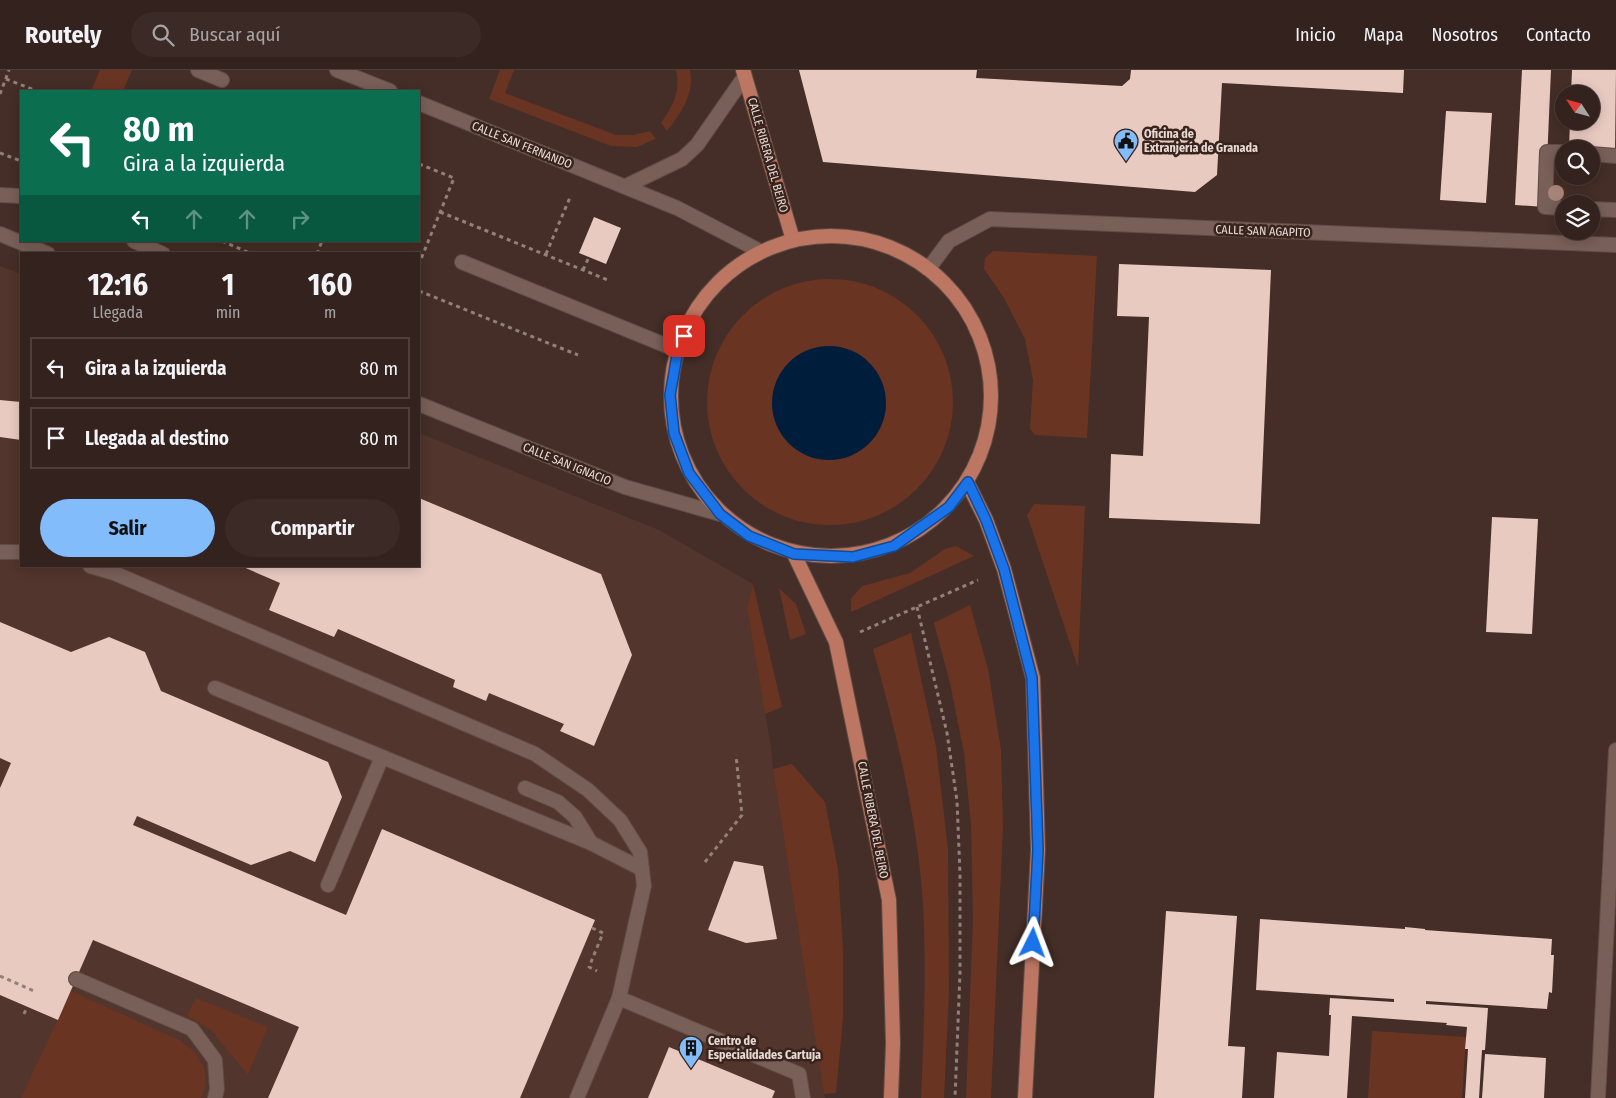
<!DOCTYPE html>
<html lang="es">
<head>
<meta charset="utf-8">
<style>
  :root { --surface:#33221d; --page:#3b2a26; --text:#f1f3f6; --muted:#a9a4a4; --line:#4e3f3b; --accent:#82bcfa }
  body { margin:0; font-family:"Fira Sans Condensed",sans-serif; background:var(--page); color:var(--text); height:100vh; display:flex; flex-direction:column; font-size:19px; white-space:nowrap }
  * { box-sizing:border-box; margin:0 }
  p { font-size:16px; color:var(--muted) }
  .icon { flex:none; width:28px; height:28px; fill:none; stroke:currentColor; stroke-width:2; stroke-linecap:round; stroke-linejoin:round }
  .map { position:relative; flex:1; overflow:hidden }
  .panel { position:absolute; left:20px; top:182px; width:400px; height:315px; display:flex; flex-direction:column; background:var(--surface); border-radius:0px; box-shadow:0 2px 12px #0003,0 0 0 1px var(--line) }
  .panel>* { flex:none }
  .banner { position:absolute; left:20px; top:20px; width:400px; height:152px; border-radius:0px; box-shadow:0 2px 12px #0003,0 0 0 1px var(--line); background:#0b6e4f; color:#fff; overflow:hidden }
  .needle { width:32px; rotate:306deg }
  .tools { position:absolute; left:1555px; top:15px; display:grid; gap:10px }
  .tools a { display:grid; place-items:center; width:45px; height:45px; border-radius:50%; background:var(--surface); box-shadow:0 2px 12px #0003,0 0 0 1px var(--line); font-size:25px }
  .pin { position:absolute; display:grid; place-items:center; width:42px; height:42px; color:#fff; margin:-21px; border-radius:10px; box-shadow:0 2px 8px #0006 }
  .me { position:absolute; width:55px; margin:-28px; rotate:3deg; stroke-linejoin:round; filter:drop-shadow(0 0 4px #0008) }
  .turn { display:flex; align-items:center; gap:18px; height:105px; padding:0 20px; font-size:22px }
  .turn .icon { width:65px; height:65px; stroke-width:2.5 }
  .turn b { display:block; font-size:35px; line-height:42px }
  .lanes { display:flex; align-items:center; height:48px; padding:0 20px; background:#0003; justify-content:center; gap:25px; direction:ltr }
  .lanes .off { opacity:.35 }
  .eta { display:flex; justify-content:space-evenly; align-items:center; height:85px; text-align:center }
  .eta b { font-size:30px; font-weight:700; line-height:35px }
  .action { display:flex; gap:10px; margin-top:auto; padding:10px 20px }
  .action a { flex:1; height:58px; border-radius:30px; background:var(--accent); color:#111; font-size:20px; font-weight:700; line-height:58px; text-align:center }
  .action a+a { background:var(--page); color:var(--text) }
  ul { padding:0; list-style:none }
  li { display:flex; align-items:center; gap:15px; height:62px; margin:0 10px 8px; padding:0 10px; border:2px solid var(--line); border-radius:0px }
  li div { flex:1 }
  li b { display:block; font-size:19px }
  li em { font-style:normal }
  header { display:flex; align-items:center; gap:30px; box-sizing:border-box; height:70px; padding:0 25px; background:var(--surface); border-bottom:1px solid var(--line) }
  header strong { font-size:24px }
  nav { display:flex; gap:28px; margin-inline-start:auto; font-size:18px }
  .search { width:350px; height:45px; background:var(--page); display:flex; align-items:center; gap:12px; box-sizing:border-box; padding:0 18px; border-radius:28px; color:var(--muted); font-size:19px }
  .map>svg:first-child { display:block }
  .built { fill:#52352c }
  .green { fill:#6a3423 }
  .water { fill:#001d3c }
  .building { fill:#e8cac1 }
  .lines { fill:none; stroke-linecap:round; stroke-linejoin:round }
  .service-casing { stroke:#5f4c46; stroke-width:16 }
  .pedestrian-casing { stroke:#5f4c46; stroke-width:16 }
  .minor-casing { stroke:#5f4c46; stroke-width:16 }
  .tertiary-casing { stroke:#5f4c46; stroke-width:16 }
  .primary-casing { stroke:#5f4c46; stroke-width:16 }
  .path { stroke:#93807a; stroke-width:3; stroke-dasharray:4 4; stroke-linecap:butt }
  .service { stroke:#785f57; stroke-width:14 }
  .pedestrian { stroke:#785f57; stroke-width:14 }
  .minor { stroke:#785f57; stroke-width:14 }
  .tertiary { stroke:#785f57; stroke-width:14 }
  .primary { stroke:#bc7661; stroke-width:14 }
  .tree { fill:#a88478 }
  .route-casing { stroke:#114b97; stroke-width:12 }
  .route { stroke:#1a73e8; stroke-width:9 }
  .labels { text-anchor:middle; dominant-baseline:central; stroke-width:5; stroke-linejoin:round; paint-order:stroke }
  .poi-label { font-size:12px; font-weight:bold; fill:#e8d9d4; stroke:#39241d; text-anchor:start }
  .street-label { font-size:12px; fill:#e8d9d4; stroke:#39241d }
</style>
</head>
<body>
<header>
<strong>Routely</strong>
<div class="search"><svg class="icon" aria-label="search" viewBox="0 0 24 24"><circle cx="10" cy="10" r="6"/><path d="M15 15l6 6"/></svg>Buscar aquí</div>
<nav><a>Inicio</a><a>Mapa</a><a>Nosotros</a><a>Contacto</a></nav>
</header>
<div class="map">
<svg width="1616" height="1028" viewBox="0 0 1616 1028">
  <rect width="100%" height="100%" fill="#442e27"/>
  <path class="built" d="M0 196 21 204V496H419V363L659 460 753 514 747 538 771 677 773 699 825 1028H0Z"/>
  <g class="green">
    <path d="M100 0H132L123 21H91Z"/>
    <path d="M500 0H514L505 23 616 65H634L650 61 656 69 637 77 611 76 489 29Z"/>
    <path d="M676 0H690C695 23 681 43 667 61L661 53C673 35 681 23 676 0Z"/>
    <path d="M993 181 1097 186 1087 368 1035 365 1030 359 1033 310 1025 269 1004 228 984 199 985 188Z"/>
    <circle cx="830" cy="332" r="123"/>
    <path d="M1034 434 1085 436 1078 597 1027 445Z"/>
    <path d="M956 476 974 486 851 542V529L862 516 910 503 945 479Z"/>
    <path d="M753 514 782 637 765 644 747 538Z"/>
    <path d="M779 518 796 534 806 564 790 570Z"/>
    <path d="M970 535 988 599 1001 680 1003 757 991 1028H966L973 851 971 755 964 683 950 613 934 553Z"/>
    <path d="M911 563 936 677 948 779 949 923 944 1028H921C924 959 927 889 922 820 915 738 895 658 873 579Z"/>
    <path d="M792 694 825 732 838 799 843 880V948L836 1023 824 1024 773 699Z"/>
    <path d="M71 921 179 970 195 982 204 998 206 1015 201 1028H21Z"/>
    <path d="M196 928 268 957 248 1005 211 960 187 946Z"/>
    <path d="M1372 961 1466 967 1462 1028H1368Z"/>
  </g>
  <circle class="water" cx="829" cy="333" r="57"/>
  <g class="building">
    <path d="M799 0H977L976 8 1122 16 1130 9 1131 0H1404L1403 23 1222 13 1217 105 1195 122 823 92Z"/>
    <path d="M1522 0H1551L1545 137 1515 135Z"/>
    <path d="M1572 0H1616L1615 85 1591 79H1569L1570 51H1591V24H1571Z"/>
    <path d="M1446 41 1492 43 1486 133 1440 130Z"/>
    <path d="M594 147 621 158 606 194 579 183Z"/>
    <path d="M1119 194 1271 200 1260 454 1109 448 1111 384 1143 386 1149 247 1117 246Z"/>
    <path d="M0 330 21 332V370L0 367Z"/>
    <path d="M419 428 601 504 632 585 594 676 560 661 564 654 489 623 486 631 453 617 455 610 338 559 334 567 269 540 280 513 241 496H419Z"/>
    <path d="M1492 447 1538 449 1532 564 1486 562Z"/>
    <path d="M0 552 71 582 109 567 145 582 161 621 328 692 342 727 315 792 290 781 251 795 137 746 133 755 346 845 382 759 595 850 520 1028H268L299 957 93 870 58 950 0 925V718L11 693 0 688Z"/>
    <path d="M734 791 763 796 777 869 746 873 708 860Z"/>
    <path d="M1166 841 1237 846 1228 976 1245 977 1242 1028H1154Z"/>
    <path d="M1260 849 1405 859V857L1425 859V860L1552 869 1551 885H1554L1552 923 1549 922 1547 939 1426 931V934L1488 938 1485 980H1482L1479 1028H1465L1468 979H1465L1467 957 1446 955 1447 953 1352 946 1347 1028H1274L1277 982 1329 986 1331 945H1329L1330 928 1394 932V929L1256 920Z"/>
    <path d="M669 977 775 1021 772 1028H648Z"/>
    <path d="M1485 984 1546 988 1544 1028H1482Z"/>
  </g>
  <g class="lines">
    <defs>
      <g id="service">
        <path d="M198 0 222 10"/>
        <path d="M0 125 21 126"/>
        <path d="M134 171 163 184"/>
        <path d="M462 192 677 280"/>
        <path d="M0 482H21"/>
        <path d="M90 496 114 503 535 684 588 720 620 750 640 782 644 816 619 928 577 1028"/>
        <path d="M215 618 591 773 642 799"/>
        <path d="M525 718 558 732 575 747 591 773"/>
        <path d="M328 815 382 687"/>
        <path d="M76 909 192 959 215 990 217 1019 215 1028"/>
        <path d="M619 928 799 1004 803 1028"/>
      </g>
      <g id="pedestrian">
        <path d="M1564 82H1547L1545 137 1564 138"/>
        <path d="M1591 84 1616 86"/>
        <path d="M1591 139 1616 140"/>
      </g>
      <g id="minor">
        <path d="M626 116 682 89 697 75 745 6"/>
        <path d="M929 198 949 171 990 149 1616 175"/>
      </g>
      <g id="tertiary">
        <path d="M337 0 390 21"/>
        <path d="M419 33 677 138 756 179"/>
        <path d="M0 164 48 184"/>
        <path d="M419 334 625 417 720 444"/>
        <path d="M1598 1028 1616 680"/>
      </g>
      <g id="primary">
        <path d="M743 0 793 170"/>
        <circle cx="831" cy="326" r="160"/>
        <path d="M967 412 986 450 1004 499 1033 608 1038 780 1025 1028"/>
        <path d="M794 484 836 572 889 830 893 973 891 1028"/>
      </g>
    </defs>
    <use href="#service" class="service-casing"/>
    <use href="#pedestrian" class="pedestrian-casing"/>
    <use href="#minor" class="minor-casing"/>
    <use href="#tertiary" class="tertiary-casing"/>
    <use href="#primary" class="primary-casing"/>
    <g class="path">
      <path d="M6 9 37 21"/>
      <path d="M0 24 9 0"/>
      <path d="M0 83 21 91"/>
      <path d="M419 94 454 108 419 194"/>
      <path d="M440 142 608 210"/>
      <path d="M222 171 252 184"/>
      <path d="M317 184 322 171"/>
      <path d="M546 184 571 125"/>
      <path d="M583 200 589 187"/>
      <path d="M419 221 578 285"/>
      <path d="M917 537 947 663 957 731 960 804V903L955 1028"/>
      <path d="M860 562 978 510"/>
      <path d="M705 792 742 745 736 685"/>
      <path d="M592 858 603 863 589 897 597 901"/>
      <path d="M0 906 34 921"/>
      <path d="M24 944 27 937"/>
    </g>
    <use href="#service" class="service"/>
    <use href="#pedestrian" class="pedestrian"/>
    <use href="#minor" class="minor"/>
    <use href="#tertiary" class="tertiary"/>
    <use href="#primary" class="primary"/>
  </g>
  <circle class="tree" cx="1556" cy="123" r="8"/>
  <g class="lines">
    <defs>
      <path id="route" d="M684 266 678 280 670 325 674 363 689 403 720 444 749 466 794 484 853 487 894 476 949 437 968 412 986 450 1004 499 1032 608 1038 780 1033 873"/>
    </defs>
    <use href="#route" class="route-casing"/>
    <use href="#route" class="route"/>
  </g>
  <defs>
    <symbol id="civic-pin" viewBox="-11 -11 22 30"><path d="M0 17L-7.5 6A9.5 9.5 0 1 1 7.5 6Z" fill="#82bcfa" stroke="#39241d"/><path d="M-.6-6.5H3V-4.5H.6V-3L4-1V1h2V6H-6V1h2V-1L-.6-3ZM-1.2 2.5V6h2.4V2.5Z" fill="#111"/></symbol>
    <symbol id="building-pin" viewBox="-11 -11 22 30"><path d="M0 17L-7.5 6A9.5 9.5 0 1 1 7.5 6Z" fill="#82bcfa" stroke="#39241d"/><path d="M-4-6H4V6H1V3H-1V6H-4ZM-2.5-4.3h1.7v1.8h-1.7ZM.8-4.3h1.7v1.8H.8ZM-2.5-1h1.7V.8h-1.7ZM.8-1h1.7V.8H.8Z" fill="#111"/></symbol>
  </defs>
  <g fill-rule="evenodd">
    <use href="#civic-pin" x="1112" y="57" width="28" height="38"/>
    <use href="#building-pin" x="677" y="964" width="28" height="38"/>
  </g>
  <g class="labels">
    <g class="poi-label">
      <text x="1144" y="64">Oficina de<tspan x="1144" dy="14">Extranjería de Granada</tspan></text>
      <text x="708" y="971">Centro de<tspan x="708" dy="14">Especialidades Cartuja</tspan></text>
    </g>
    <g class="street-label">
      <text transform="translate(522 75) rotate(22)">CALLE SAN FERNANDO</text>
      <text transform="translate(768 85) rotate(74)">CALLE RIBERA DEL BEIRO</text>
      <text transform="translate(1263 161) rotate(2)">CALLE SAN AGAPITO</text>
      <text transform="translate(567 394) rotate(22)">CALLE SAN IGNACIO</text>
      <text transform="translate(873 750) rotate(79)">CALLE RIBERA DEL BEIRO</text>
    </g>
  </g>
</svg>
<div class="tools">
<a><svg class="needle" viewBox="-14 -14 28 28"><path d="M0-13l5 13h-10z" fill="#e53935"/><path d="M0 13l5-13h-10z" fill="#a9a4a4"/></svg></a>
<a><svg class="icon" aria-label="search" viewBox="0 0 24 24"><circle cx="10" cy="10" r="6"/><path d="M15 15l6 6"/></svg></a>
<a><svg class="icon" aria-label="layers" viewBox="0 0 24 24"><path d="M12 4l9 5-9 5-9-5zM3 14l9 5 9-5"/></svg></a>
</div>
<div class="pin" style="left:684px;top:266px;background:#d93025"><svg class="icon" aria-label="arrive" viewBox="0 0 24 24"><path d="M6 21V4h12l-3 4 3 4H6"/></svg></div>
<svg class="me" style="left:1033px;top:873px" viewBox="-20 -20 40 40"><path d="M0-17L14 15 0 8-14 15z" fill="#1a73e8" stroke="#fff" stroke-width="4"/></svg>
<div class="banner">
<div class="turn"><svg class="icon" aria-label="left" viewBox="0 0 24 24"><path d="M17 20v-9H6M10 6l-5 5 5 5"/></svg><div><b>80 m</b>Gira a la izquierda</div></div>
<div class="lanes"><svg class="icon" aria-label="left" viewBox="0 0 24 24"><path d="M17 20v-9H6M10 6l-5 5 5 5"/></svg><svg class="icon off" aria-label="ahead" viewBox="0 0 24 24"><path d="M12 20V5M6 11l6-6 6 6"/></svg><svg class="icon off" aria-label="ahead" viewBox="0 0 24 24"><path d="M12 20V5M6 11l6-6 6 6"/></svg><svg class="icon off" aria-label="right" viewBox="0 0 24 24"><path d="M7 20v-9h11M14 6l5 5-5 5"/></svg></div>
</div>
<section class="panel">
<div class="eta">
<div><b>12:16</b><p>Llegada</p></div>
<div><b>1</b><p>min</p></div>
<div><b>160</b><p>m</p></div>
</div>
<ul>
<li><svg class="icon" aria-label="left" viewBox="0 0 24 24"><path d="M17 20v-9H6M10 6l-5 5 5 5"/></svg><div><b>Gira a la izquierda</b></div><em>80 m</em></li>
<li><svg class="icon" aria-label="arrive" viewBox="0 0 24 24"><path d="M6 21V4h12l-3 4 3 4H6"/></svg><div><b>Llegada al destino</b></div><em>80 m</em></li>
</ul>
<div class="action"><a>Salir</a><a>Compartir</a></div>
</section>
</div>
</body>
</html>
